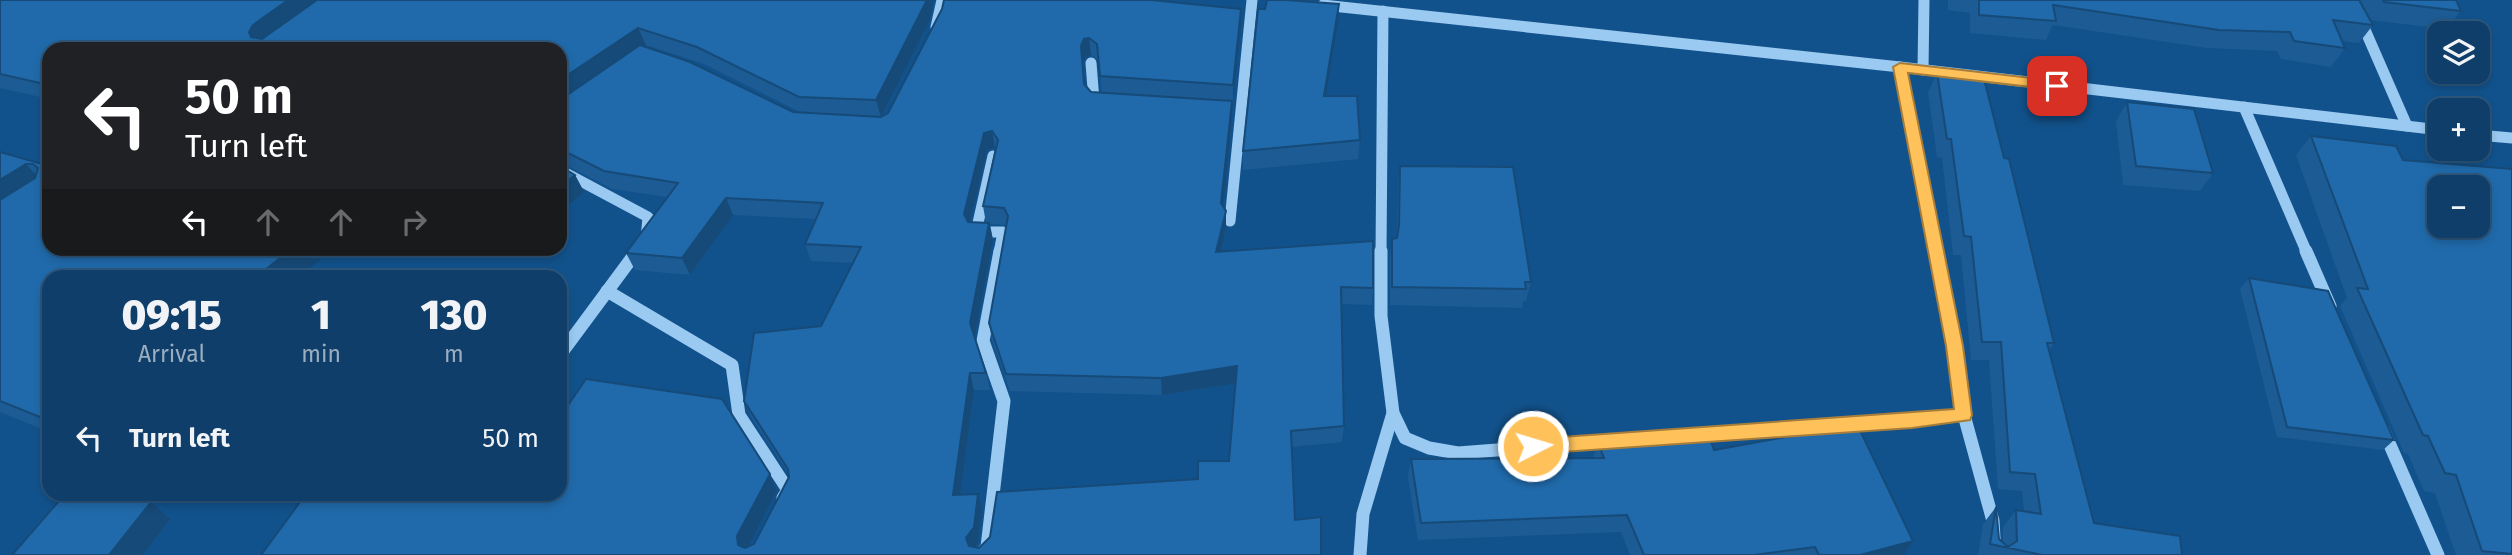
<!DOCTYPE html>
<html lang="en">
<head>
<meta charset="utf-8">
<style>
  :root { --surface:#0e3e69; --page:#17456f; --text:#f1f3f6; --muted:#9baec0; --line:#2e577d }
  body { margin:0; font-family:"Fira Sans",sans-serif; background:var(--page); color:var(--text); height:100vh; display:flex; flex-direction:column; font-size:26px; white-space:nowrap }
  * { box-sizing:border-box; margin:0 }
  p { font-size:23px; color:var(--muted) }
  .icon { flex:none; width:38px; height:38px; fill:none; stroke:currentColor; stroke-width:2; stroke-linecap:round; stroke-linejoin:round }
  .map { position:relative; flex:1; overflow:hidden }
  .sheet { position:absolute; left:42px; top:270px; width:525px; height:231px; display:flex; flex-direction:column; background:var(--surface); border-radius:21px; box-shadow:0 4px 10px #0003,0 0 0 2px var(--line) }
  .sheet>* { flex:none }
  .banner { position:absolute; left:42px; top:42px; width:525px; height:214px; border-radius:21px; box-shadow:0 4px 10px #0003,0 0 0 2px var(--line); background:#202124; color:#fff; overflow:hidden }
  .controls { position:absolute; left:2427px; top:21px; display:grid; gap:14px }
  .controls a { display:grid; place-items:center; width:63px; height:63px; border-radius:14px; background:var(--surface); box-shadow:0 4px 10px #0003,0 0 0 2px var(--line); font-size:35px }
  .pin { position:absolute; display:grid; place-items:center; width:60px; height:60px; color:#fff; margin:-30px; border-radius:14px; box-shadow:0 4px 10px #0006 }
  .me { position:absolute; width:77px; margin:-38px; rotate:85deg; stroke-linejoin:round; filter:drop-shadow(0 0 5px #0008) }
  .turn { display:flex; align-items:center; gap:24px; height:147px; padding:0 28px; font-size:32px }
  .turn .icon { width:91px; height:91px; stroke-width:2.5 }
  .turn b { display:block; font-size:49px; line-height:60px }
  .lanes { display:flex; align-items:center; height:66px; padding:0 28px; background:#0003; justify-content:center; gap:35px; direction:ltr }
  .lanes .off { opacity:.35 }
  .eta { display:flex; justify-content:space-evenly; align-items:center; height:119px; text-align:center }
  .eta b { font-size:42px; font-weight:800; line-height:49px }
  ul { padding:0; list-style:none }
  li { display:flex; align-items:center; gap:21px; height:98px; padding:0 28px }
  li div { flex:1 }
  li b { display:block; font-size:26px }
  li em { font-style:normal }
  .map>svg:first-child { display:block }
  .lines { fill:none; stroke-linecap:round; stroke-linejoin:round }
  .minor-far1 { stroke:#9ac9f1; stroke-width:11 }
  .minor { stroke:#9ac9f1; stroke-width:13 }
  .wall { fill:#1c5b93; fill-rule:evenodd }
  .shaded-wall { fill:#164a78 }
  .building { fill:#206aab; stroke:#164a78; stroke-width:2; fill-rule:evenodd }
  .route { fill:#ffc15a; stroke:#a67d3a; stroke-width:2 }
</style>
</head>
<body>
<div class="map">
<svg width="2512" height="555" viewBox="0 0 2512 555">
  <rect width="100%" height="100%" fill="#12528c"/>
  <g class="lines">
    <g class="minor-far1">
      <path d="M2352 0 2407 126"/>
      <path d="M1323 5 1900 67 2440 130"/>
      <path d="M936 27 942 0"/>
      <path d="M1091 63 1094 101H1101"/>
      <path d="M1900 67 1936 253"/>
      <path d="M1923 70 1924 0"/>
      <path d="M2244 107 2307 253"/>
      <path d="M2478 135 2512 138"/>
      <path d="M993 156 976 232H1003L999 253"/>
      <path d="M560 170 648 217 646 239 636 253"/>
      <path d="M1230 221 1252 0"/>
      <path d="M1381 253 1383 11"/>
    </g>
    <g class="minor">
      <path d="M1381 251V316L1393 413 1405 438 1429 448 1458 453 1653 438"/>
      <path d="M2306 251 2330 306"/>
      <path d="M607 291 732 365 739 415 788 490 783 498"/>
      <path d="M560 355 637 251"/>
      <path d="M1964 415 1993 521 1995 555"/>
      <path d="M2383 429 2438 555"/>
      <path d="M1692 435 1912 421 1964 415 1955 347 1936 251"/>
      <path d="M980 555 987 547 1004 401 983 341 1000 251"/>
      <path d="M1360 555 1363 514 1393 413"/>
    </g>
  </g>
  <g class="wall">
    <path d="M0 0 930 20 881 117 888 113 942 9 1241 26 1233 102H1232V119L1223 206 1226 228 1221 252 1373 288 1372 305 1341 304 1344 426 1342 442 1292 447 1295 520 1321 555H261L770 474 777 491 748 547 754 544 789 477V474L751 417 744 401 821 326 853 263 811 261 805 244 815 219 733 215 690 275 635 270 626 253 668 197 612 189 560 162V49H49V99L0 88ZM646 45 704 64 802 113 793 112 643 46ZM1091 55 1099 61 1102 93 1091 92 1084 85 1083 63 1086 57ZM995 148 983 206 986 223 970 222 987 150ZM990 224 1006 225 989 323 992 340 1010 391 1162 395 1235 383 1229 461 1198 479 979 548 976 547 978 543 982 510 978 494 960 495 974 390H990L986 373 974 337 993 240Z"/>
    <path d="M1948 0H2456L2461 11 2446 29 2370 20 2373 25 2359 43 2342 41 2345 48 2331 67 2281 59 2277 51 2207 48 2053 25 2046 40 1970 33V13L1948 10Z"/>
    <path d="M1338 23 1326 96 1360 140 1358 159 1243 170V151Z"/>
    <path d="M1937 73 2054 343 2049 350 2094 523 2182 555H1978L1983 524 1996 507 1999 539 2003 543V527L2016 510 2024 512 2022 491 1998 489 1989 360H1971L1961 255H1953L1942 158 1937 157 1928 92Z"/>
    <path d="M2127 102 2213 173 2200 191 2123 185 2116 121Z"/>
    <path d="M2311 136 2403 160 2512 169V555H2456L2435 493 2424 491 2408 454 2404 453 2340 306 2347 298 2296 155Z"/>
    <path d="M0 152 49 166V248H314L321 259 49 276V432L0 412Z"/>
    <path d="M1400 166 1531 282 1526 301H1523L1522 308 1390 305V257L1392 239 1397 238 1398 185Z"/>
    <path d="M560 167 575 175 584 192 564 209 560 208Z"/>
    <path d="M2249 278 2394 440 2383 450 2277 437 2240 289Z"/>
    <path d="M1598 443 1904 555H1630L1621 532 1418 540 1408 477 1411 459 1593 458Z"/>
  </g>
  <g class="shaded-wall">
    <path d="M288 0H323L261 49 251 37 249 32 253 25Z"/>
    <path d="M927 0H934L930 20 881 117 876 100Z"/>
    <path d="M1339 4 1338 23 1323 114 1324 96Z"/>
    <path d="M1241 9V26L1233 102V85Z"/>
    <path d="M638 28 646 45 560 103V80Z"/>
    <path d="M1089 38 1091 55 1086 57 1083 63 1086 102 1081 46 1084 39Z"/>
    <path d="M1232 101V119L1222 220 1221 203Z"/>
    <path d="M992 131 995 148 987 150 968 231 964 214 984 133Z"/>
    <path d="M26 164 45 185 0 213V180Z"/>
    <path d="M575 175 584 192 564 209 560 200V187Z"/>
    <path d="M726 198 733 215 690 275 682 258Z"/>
    <path d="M1226 211V228L1217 269 1216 252Z"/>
    <path d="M989 223 993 240 974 340 970 323Z"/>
    <path d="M293 248H314L321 259 299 276H257Z"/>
    <path d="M1237 366V383L1162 395 1161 378Z"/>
    <path d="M970 373 974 390 958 511 953 495Z"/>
    <path d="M49 410V425L40 417Z"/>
    <path d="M770 474 777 491 746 551 738 545 737 536Z"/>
    <path d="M429 494H448L440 504 430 497Z"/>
    <path d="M978 494 982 510 978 543 971 554 966 538Z"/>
    <path d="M151 502 170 519 143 555H109Z"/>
    <path d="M1913 541 1904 555H1860Z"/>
  </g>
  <g class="building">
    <path d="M0 0H288L253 25 249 32 251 37 262 39 317 0H927L876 100 799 97 697 47 638 28 560 80V49H49V85L0 74Z"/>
    <path d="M944 0H1151L1241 9 1233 85 1100 76 1097 44 1089 38 1084 39 1081 46 1084 84 1091 92 1232 101 1221 203 1226 211 1216 252 1373 241V288L1341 287 1344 426 1291 431 1295 520 1321 517V555H261L306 494H429L430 497 440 498 444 494H560V417L586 379 722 399 770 474 737 536 738 545 745 548 754 544 789 477 788 469 744 401 754 333 821 326 861 247 805 244 823 203 726 198 682 258 626 253 678 183 604 171 560 149V100L640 45 690 62 793 112 881 117 888 113 942 9ZM992 131 998 140 983 206 1004 208 1008 216 989 323 1006 374 1161 378 1237 366 1229 461H1198V479L997 492 990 537 979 548 969 546 966 538 974 527 978 494 953 495 970 373H986L970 323 989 223 968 222 964 214 984 133Z"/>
    <path d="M1267 0H1286L1339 4 1324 96H1357L1360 140 1243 151 1258 9H1265Z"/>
    <path d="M1979 0H2359L2373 25 2333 20 2345 48 2294 41 2290 32 2219 30 2053 5 2056 21 1979 15Z"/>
    <path d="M2383 0H2456L2461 11 2384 2Z"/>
    <path d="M1937 73 1983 75 2004 158 2009 159 2054 343H2047L2094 523 2180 536 2182 555H2042L1990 544 1996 507 1999 539 2008 547 2017 541 2016 510 2041 514 2035 474 2010 472 2001 342H1982L1971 237 1964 236 1951 139H1947Z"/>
    <path d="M2127 102 2194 109 2213 173 2136 166Z"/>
    <path d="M2311 136 2396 146 2403 160 2512 169V554L2482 551 2456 475 2445 473 2428 436 2423 435 2357 288 2368 289ZM2440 187H2478V226H2440Z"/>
    <path d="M0 152 49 166V248H293L257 276H49V410L40 417 0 401V200L35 178 38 168 33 164H26L0 180Z"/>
    <path d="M560 166 575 175 560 187Z"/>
    <path d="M1400 166 1513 167 1531 282H1525L1526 289 1392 287V239L1397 238 1399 226Z"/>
    <path d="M2249 278 2328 291 2394 440 2287 427Z"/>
    <path d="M1857 424 1913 541 1860 555H1819L1815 547 1754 555H1644L1627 515 1421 523 1411 459 1604 458 1598 443 1707 430 1714 450Z"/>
    <path d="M65 494 151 502 109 555H12Z"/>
  </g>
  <path class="route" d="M1900 63 2057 81 2064 86 2057 90 1908 73 1963 346 1972 415 1970 420 1912 428 1533 454 1527 451 1524 446 1527 441 1533 439 1954 409 1946 346 1893 67Z"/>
</svg>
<div class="controls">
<a><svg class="icon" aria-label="layers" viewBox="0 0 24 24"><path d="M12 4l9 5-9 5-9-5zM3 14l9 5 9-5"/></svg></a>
<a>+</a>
<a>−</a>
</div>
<div class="pin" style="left:2057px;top:86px;background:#d93025"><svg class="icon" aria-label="arrive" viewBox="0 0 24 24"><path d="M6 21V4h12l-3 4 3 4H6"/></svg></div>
<svg class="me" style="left:1533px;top:446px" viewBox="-20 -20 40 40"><circle r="17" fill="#ffc15a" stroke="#fff" stroke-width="3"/><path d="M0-11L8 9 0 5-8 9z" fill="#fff"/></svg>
<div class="banner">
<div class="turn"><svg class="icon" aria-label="left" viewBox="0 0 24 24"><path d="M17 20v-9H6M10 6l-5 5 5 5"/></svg><div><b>50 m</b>Turn left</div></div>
<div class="lanes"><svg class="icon" aria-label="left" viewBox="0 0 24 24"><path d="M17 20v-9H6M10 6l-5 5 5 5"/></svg><svg class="icon off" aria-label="ahead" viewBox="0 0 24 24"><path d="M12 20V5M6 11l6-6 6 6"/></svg><svg class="icon off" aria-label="ahead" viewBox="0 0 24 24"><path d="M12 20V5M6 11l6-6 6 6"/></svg><svg class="icon off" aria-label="right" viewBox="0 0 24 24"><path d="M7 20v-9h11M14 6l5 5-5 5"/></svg></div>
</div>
<section class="sheet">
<div class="eta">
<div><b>09:15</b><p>Arrival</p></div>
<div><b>1</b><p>min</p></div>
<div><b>130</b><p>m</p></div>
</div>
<ul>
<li><svg class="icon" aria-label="left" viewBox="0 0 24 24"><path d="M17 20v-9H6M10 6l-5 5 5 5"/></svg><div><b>Turn left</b></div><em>50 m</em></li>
</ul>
</section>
</div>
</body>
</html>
